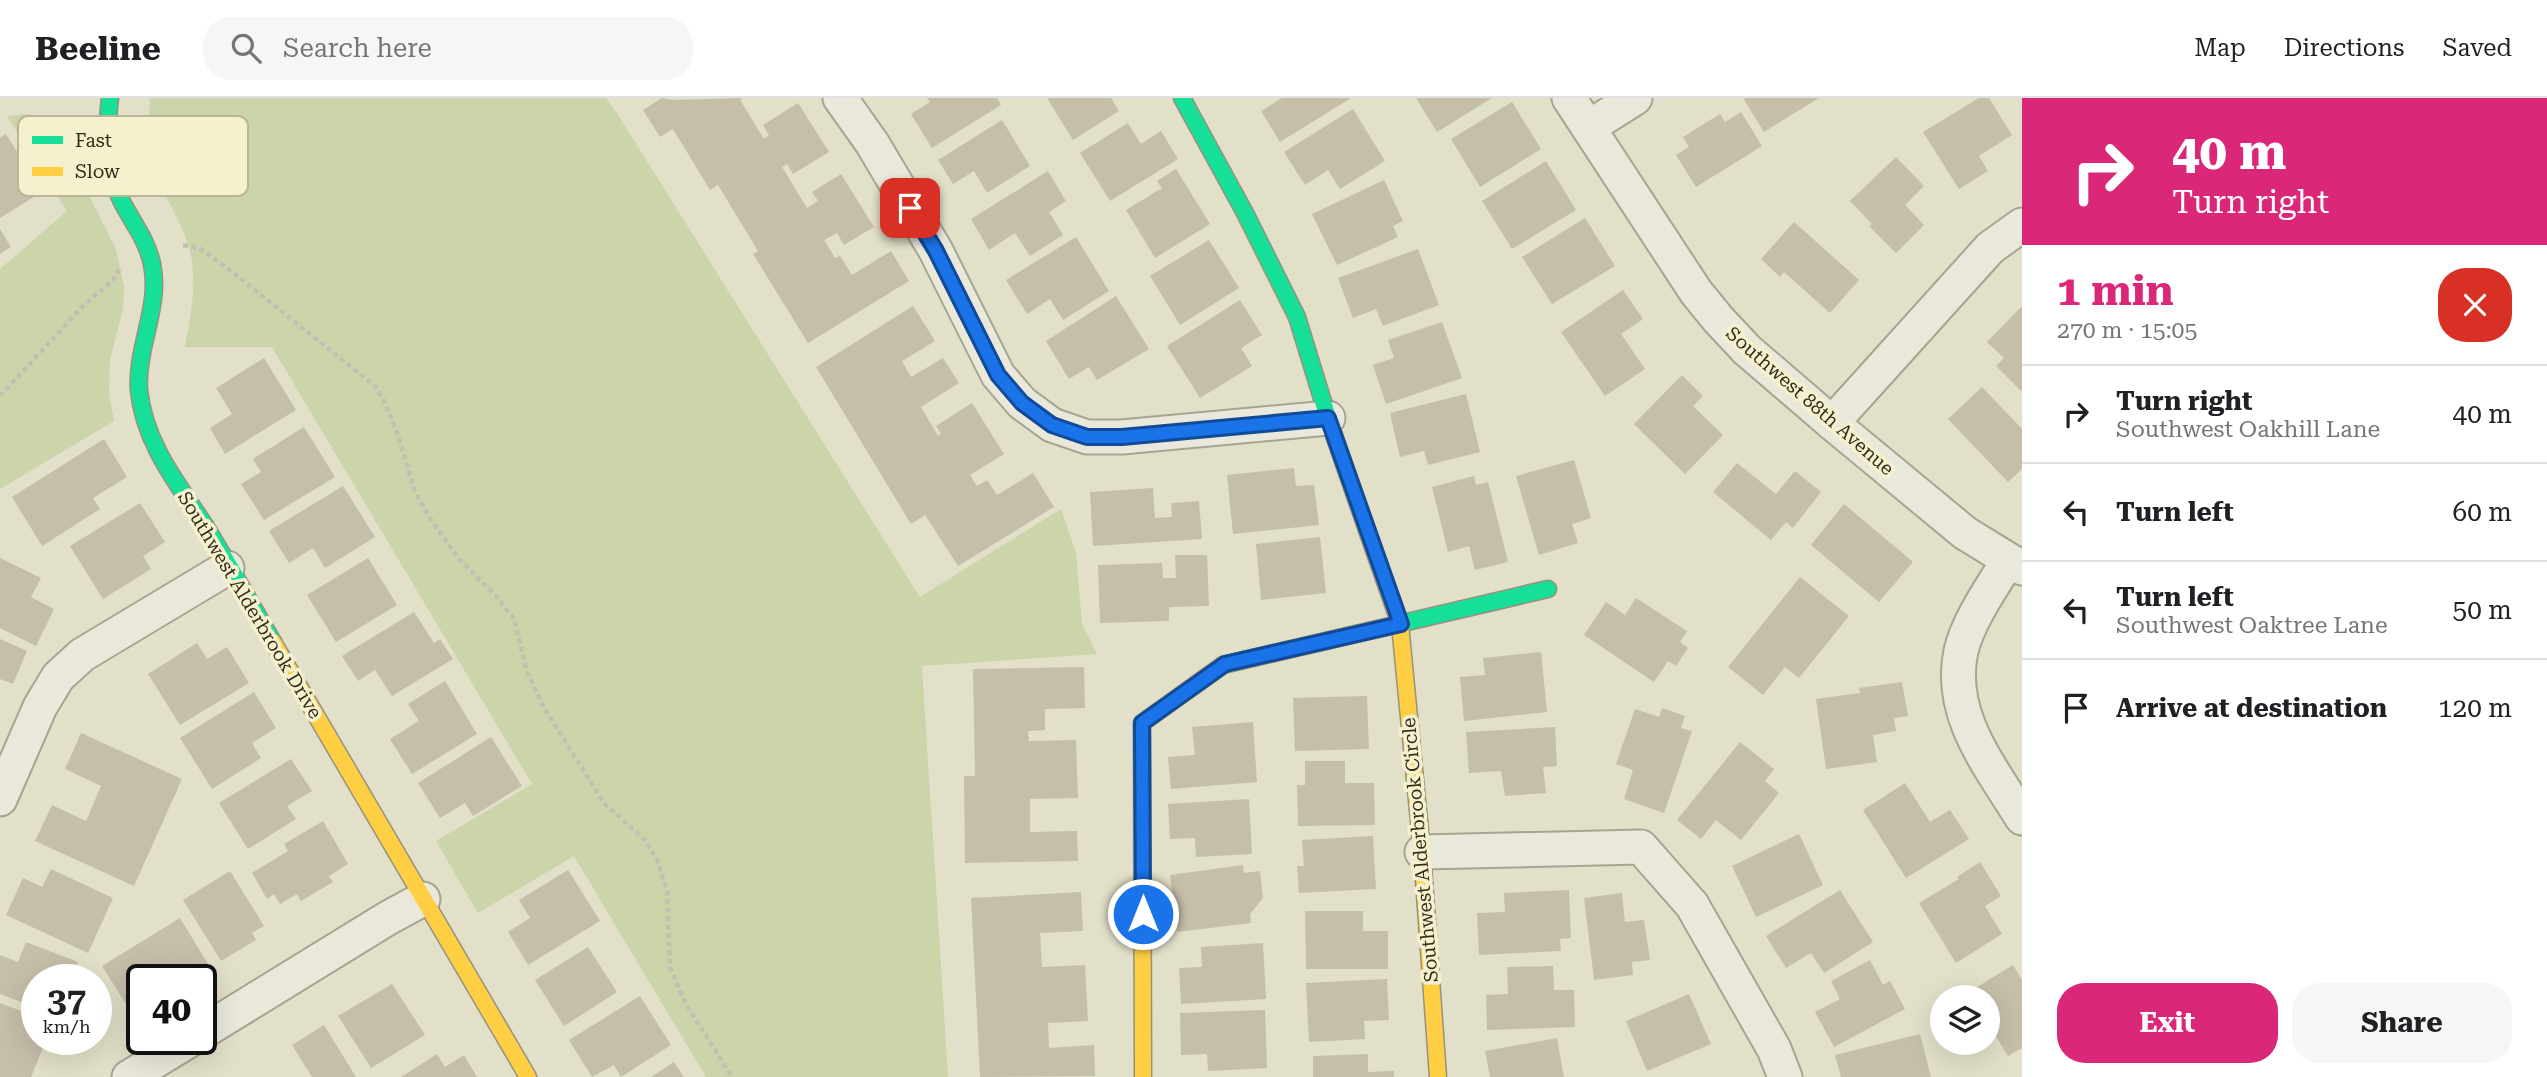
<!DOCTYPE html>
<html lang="en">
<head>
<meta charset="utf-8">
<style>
  :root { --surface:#fff; --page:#f6f6f6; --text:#202124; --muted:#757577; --line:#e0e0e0; --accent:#db2777 }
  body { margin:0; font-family:"Roboto Serif",serif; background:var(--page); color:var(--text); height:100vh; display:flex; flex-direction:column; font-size:26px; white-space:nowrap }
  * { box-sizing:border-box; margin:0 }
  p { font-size:23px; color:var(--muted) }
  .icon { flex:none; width:38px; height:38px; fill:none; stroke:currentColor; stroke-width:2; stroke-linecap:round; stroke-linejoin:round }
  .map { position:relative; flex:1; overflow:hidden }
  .drawer { display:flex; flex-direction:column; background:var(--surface); width:525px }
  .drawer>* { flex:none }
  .banner { background:#db2777; color:#fff; overflow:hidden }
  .controls { position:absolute; left:1930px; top:887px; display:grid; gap:14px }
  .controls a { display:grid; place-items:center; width:70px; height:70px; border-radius:50%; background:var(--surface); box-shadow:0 7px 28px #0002; font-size:35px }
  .speed { position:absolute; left:21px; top:866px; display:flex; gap:14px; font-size:35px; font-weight:700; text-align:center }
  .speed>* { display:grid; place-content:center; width:91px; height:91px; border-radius:50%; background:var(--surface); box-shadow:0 7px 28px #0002; line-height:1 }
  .speed small { font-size:18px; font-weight:400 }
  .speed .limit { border:4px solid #111; border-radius:10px; background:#fff; color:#111 }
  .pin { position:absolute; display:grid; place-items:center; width:60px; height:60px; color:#fff; margin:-30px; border-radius:14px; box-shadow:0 4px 10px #0006 }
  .me { position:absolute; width:77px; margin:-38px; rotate:0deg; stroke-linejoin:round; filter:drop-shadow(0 0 5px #0008) }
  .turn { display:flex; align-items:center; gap:24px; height:147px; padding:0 35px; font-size:32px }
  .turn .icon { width:91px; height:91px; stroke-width:2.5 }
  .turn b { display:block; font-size:49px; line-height:60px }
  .round { display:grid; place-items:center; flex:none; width:74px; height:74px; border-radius:28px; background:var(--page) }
  .summary { display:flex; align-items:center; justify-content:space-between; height:119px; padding:0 35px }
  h1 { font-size:42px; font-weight:700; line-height:52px; color:var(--accent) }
  .button { display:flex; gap:14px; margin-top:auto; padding:14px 35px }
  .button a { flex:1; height:80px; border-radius:28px; background:var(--accent); color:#fff; font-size:28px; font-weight:700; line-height:80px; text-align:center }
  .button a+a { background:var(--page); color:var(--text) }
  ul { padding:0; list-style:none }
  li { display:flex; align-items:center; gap:21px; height:98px; padding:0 35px; border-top:2px solid var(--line) }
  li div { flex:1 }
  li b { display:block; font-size:26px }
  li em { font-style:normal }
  header { display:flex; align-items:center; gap:42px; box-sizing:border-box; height:98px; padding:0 35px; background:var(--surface); border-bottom:2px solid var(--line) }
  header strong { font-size:33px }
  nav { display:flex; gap:38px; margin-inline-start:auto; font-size:24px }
  .search { width:490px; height:63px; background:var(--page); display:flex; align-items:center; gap:18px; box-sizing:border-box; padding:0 24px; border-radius:28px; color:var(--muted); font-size:26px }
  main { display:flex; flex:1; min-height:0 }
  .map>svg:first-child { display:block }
  .green { fill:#ccd4aa }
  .building { fill:#c5bea9 }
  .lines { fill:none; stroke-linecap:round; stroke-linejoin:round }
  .street-casing { stroke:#a7a492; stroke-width:37 }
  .fast-casing { stroke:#969282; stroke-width:19 }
  .slow-casing { stroke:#969282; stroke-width:19 }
  .path { stroke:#c2c0b2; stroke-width:4.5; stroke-dasharray:5 3.5; stroke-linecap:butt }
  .street { stroke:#eae8da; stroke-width:33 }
  .fast { stroke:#16e098; stroke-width:16 }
  .slow { stroke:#ffcf43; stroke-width:16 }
  .route-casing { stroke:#114b97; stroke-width:18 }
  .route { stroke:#1a73e8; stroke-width:12 }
  .labels { text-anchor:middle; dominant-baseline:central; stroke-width:7; stroke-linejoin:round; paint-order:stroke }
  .street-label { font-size:19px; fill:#342c1b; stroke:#f5f0cd }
  .key { fill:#f5f0cd; stroke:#bbb598; stroke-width:2 }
  .key-label { font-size:19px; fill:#342c1b }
</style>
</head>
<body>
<header>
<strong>Beeline</strong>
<div class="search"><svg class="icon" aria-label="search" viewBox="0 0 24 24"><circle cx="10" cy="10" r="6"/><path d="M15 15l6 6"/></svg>Search here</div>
<nav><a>Map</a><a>Directions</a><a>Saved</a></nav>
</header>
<main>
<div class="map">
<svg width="2022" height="979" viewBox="0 0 2022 979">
  <rect width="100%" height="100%" fill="#e2e0c8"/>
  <g class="green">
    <path d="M150 0H606L616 14 920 499 1061 411 1076 455 1082 526 1097 556 922 568 948 979H706L574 758 478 815 436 743 532 686 272 249H185C190 220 196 193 192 164 187 127 161 99 153 64 147 43 149 22 150 0Z"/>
    <path d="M25 16 67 22 75 27 90 99 116 151 124 188 123 211 110 262 109 296 114 323 0 391V171L67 113 7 18Z"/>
  </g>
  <g class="building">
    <path d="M662 0 673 2 743 0 740 2 764 41 769 37 763 27 798 5 829 54 793 76 787 66 782 69 807 110 818 103 812 94 841 76 874 129 844 147 837 135 824 142 835 160 840 158 852 177 891 153 909 183 808 245 753 156 758 153 718 87 710 92 673 31 660 39 643 12Z"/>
    <path d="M927 0H997L1001 7 932 50 911 16 930 4Z"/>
    <path d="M1047 0H1111L1119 13 1073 42Z"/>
    <path d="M1282 0H1351L1280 44 1261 13Z"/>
    <path d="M1416 0H1492L1437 34Z"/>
    <path d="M1743 0H1819L1764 34Z"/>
    <path d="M1979 0H1989L2012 37 1979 58 1988 73 1959 91 1923 34Z"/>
    <path d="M1512 4 1541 51 1480 89 1451 41Z"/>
    <path d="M1353 11 1385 63 1340 91 1328 72 1305 87 1284 54Z"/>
    <path d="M1741 14 1762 48 1696 89 1676 57 1689 49 1683 39 1720 16 1725 24Z"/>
    <path d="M1002 22 1030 68 987 95 974 73 953 86 938 62Z"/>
    <path d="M1128 25 1141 46 1161 33 1178 61 1110 103 1080 55Z"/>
    <path d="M6 36 42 94 0 120V40Z"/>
    <path d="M1896 59 1924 88 1905 107 1924 127 1896 155 1869 128 1872 126 1850 103Z"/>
    <path d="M1546 63 1576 112 1512 151 1482 103Z"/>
    <path d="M1176 71 1210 126 1155 160 1126 112 1162 90 1157 83Z"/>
    <path d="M1048 73 1066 103 1049 114 1063 137 1030 158 1015 135 989 152 971 121Z"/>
    <path d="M1384 82 1403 123 1393 128 1398 139 1337 167 1312 116Z"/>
    <path d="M1585 120 1615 168 1552 206 1522 159Z"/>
    <path d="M1794 124 1859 182 1830 215 1784 174 1780 179 1761 161Z"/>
    <path d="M0 131 11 149 0 156Z"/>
    <path d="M1076 139 1109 193 1063 222 1050 201 1027 216 1006 182Z"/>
    <path d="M1209 142 1239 190 1180 227 1150 178Z"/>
    <path d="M1418 151 1439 207 1383 228 1376 211 1353 220 1338 180Z"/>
    <path d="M1623 192 1643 221 1621 236 1645 271 1605 298 1561 234Z"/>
    <path d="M1116 198 1149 251 1097 282 1089 269 1069 281 1046 243Z"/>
    <path d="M1240 202 1262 237 1241 250 1252 268 1200 300 1167 248Z"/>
    <path d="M913 208 935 243 902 263 911 279 943 260 959 285 921 309 938 338 941 336 936 328 972 305 1004 356 970 377 977 388 987 382 997 397 1033 375 1054 409 958 468 925 417 911 426 816 269Z"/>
    <path d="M2022 208V294L1996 268 2004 260 1987 244Z"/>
    <path d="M1442 224 1462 280 1386 306 1373 267 1394 260 1388 242Z"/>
    <path d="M264 260 296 312 225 356 210 330 232 316 216 290Z"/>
    <path d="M1682 277 1703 298 1693 308 1723 337 1685 376 1634 326Z"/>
    <path d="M1982 289 2022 331V371L2008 384 1948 321Z"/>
    <path d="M1466 296 1480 354 1428 367 1424 353 1400 359 1390 315Z"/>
    <path d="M304 329 335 379 264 422 241 386 261 374 253 361Z"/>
    <path d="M104 341 127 379 93 400 100 411 42 448 12 399Z"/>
    <path d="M1574 362 1591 420 1572 426 1578 445 1539 457 1516 378Z"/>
    <path d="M1737 365 1776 396 1795 373 1821 394 1793 430 1786 424 1771 442 1713 394Z"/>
    <path d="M1294 370 1296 388 1314 387 1319 427 1233 436 1227 377Z"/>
    <path d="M1474 378 1476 387 1488 384 1508 464 1475 472 1469 448 1448 454 1432 389Z"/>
    <path d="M343 388 375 439 325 470 313 450 289 465 269 433Z"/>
    <path d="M1153 390 1155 420 1172 419 1171 405 1199 403 1202 441 1093 448 1090 394Z"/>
    <path d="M140 405 165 444 143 458 151 471 103 501 70 448Z"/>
    <path d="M1844 406 1913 464 1879 504 1811 447Z"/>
    <path d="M1320 439 1326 495 1261 502 1256 446Z"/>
    <path d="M1175 457H1207L1209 508 1169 509V523L1100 525 1098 467 1162 465 1163 480H1176Z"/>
    <path d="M0 460 41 480 31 499 54 511 36 548 0 530Z"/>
    <path d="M368 460 397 507 336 544 307 497Z"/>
    <path d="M1800 479 1849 518 1799 580 1785 569 1763 597 1728 569Z"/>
    <path d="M1636 500 1687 533 1680 544 1688 550 1676 568 1668 563 1654 584 1584 537 1606 504 1625 517Z"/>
    <path d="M414 514 434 545 440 541 453 561 392 598 375 572 358 583 342 558Z"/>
    <path d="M0 541 27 553 13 586 0 581Z"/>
    <path d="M197 545 207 561 227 549 249 585 180 627 148 576Z"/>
    <path d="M1541 554 1547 614 1464 623 1460 579 1485 577 1483 560Z"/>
    <path d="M1084 569 1085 610 1045 611V632L1028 633 1029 643 1076 642 1078 700 1030 701V734L1077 733 1078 763 965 765 964 678H975L973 571Z"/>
    <path d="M445 583 477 636 412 676 390 641 419 623 408 606Z"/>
    <path d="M1902 584 1908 618 1894 620 1896 633 1873 637 1877 664 1826 671 1816 601 1860 595 1859 590Z"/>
    <path d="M254 594 276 630 252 645 261 660 212 691 180 640Z"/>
    <path d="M1367 598 1369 651 1295 653 1293 600Z"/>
    <path d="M1662 610 1685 618 1681 630 1692 633 1664 715 1624 701 1633 672 1616 666 1635 611 1659 619Z"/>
    <path d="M1253 624 1257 684 1171 691 1168 659 1195 657 1192 629Z"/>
    <path d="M1555 629 1557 668 1543 669 1546 695 1505 698 1501 673 1469 675 1466 634Z"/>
    <path d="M81 635 182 681 134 788 35 743 52 707 86 723 101 688 65 671Z"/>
    <path d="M491 639 522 688 473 718 465 705 440 720 418 685Z"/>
    <path d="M1740 644 1774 671 1765 683 1779 695 1741 742 1716 722 1701 741 1677 722Z"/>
    <path d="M291 661 312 693 287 708 296 721 248 751 219 705Z"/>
    <path d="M1305 663H1345V685H1374L1375 727 1298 728 1297 687H1305Z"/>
    <path d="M1905 685 1930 724 1950 712 1969 741 1906 780 1863 712Z"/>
    <path d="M1249 701 1252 756 1196 759 1195 740 1170 741 1168 706Z"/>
    <path d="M323 723 348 766 329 778 333 784 301 803 297 796 280 806 274 796 267 801 252 775 288 753 284 746Z"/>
    <path d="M1799 736 1823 787 1756 819 1732 768Z"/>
    <path d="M1373 738 1376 791 1299 795 1297 768H1304L1302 742Z"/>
    <path d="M1980 764 2001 798 1985 808 2002 836 1956 865 1919 805 1959 781 1957 779Z"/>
    <path d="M1243 767 1244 775 1260 773 1263 800 1250 816 1251 825 1177 834 1170 777Z"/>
    <path d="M51 771 113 800 88 855 6 817 23 780 42 789Z"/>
    <path d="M568 772 600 823 528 867 508 834 530 820 519 802Z"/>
    <path d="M230 773 264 828 252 835 256 842 221 863 183 802Z"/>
    <path d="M1569 792 1571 840 1560 841 1561 853 1479 857 1477 815 1505 814 1504 795Z"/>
    <path d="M1840 792 1873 844 1824 875 1811 855 1786 870 1766 838Z"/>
    <path d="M1081 794 1083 833 1040 835 1042 869 1085 867 1088 923 1048 925 1049 950 1094 947 1095 978 980 979 971 800Z"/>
    <path d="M1622 795 1625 824 1644 822 1650 862 1632 864 1633 877 1594 882 1584 800Z"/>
    <path d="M1305 813H1363V833H1388V871H1306Z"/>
    <path d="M180 820 211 871 194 882H142V914L134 919 102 868Z"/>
    <path d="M26 844 78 864 71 882H37V910L0 896V857L18 864Z"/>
    <path d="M1263 845 1266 901 1181 906 1179 870 1202 869 1201 849Z"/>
    <path d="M588 849 617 894 564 928 535 882Z"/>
    <path d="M1870 862 1883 887 1890 883 1905 911 1834 949 1815 914 1840 901 1831 883Z"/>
    <path d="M2013 867 2022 882V950L2008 958 1988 925V900H1972L1969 894Z"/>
    <path d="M1553 868 1554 892H1574L1575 929 1487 932 1486 897 1508 896 1507 869Z"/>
    <path d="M1387 881 1389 922 1364 923 1365 941 1309 944 1306 885Z"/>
    <path d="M392 886 425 937 371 970 338 918Z"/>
    <path d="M1689 896 1711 946 1647 973 1626 923Z"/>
    <path d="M640 898 671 947 621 979 614 967 592 979 569 942Z"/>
    <path d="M0 905 37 919V942H46L31 979H0Z"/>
    <path d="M1265 912 1267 970 1208 973 1207 956 1181 957 1180 915Z"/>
    <path d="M324 927 356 979H312L292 947Z"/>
    <path d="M1920 936 1931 979H1841L1835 957Z"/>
    <path d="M1557 940 1564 979H1490L1485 953Z"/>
    <path d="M437 956 445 969 464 957 477 979H401Z"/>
    <path d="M1368 956V974L1394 973V979H1313V958Z"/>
    <path d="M674 964 684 979H651Z"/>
  </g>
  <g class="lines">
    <defs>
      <g id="street">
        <path d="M840 0 872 45 936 153 998 277 1022 305 1052 327 1087 339H1122L1328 320"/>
        <path d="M1569 0 1696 194 1718 221 1747 252 1832 325 1965 435 2022 470"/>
        <path d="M1589 29 1635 0"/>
        <path d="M1832 325 1990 150 2022 127"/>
        <path d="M2008 463C1992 489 1968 523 1961 553 1947 617 1991 669 2022 720"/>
        <path d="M0 701 40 609 58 579 82 557 227 470"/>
        <path d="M1422 754 1641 749 1692 807 1774 951 1785 979"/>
        <path d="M201 935 388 820 423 801"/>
        <path d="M129 979 190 942"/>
      </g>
      <g id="fast">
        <path d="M110 0C106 35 105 72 122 104 133 125 147 142 152 166 161 209 136 249 139 292 144 345 178 386 206 429 229 467 251 506 273 544"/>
        <path d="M1182 0 1245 115 1297 219 1328 320 1367 432"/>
        <path d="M1223 567 1548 491"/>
      </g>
      <g id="slow">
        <path d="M1367 432 1400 526 1422 754 1438 979"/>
        <path d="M273 544 528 979"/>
        <path d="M1143 979 1142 625 1223 567"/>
      </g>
    </defs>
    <use href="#street" class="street-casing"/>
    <use href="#fast" class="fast-casing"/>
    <use href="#slow" class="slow-casing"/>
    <g class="path">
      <path d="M183 147 199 150 226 169 375 288 385 305 398 337 415 394 431 422 459 461 497 499 514 521 527 573 543 608 604 705 645 742 657 762 667 793 670 870 685 904 732 979"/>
      <path d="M0 298 84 207 113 182 119 172"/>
    </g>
    <use href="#street" class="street"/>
    <use href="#fast" class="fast"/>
    <use href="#slow" class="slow"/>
  </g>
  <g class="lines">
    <defs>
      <path id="route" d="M910 110 936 153 998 277 1022 305 1052 327 1087 339H1122L1328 320 1401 526 1225 566 1142 625 1143 816"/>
    </defs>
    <use href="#route" class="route-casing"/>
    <use href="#route" class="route"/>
  </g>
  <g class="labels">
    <g class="street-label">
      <text transform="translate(1810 303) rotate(41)">Southwest 88th Avenue</text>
      <text transform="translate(250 507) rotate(59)">Southwest Alderbrook Drive</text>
      <text transform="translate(1420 752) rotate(-95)">Southwest Alderbrook Circle</text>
    </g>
  </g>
  <rect x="18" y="18" width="230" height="80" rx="10" class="key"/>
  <rect x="32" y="38" width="31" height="8" fill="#16e098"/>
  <rect x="32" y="69" width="31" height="9" fill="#ffcf43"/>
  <g class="key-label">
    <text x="75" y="49">Fast</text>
    <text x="75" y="80">Slow</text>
  </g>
</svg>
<div class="controls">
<a><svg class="icon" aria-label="layers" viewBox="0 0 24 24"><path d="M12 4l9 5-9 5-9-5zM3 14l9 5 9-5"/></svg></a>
</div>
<div class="speed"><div>37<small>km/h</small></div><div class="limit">40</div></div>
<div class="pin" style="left:910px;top:110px;background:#d93025"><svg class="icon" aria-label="arrive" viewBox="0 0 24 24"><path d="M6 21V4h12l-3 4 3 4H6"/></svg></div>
<svg class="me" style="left:1143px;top:816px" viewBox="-20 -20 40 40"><circle r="17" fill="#1a73e8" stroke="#fff" stroke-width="3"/><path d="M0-11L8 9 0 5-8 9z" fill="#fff"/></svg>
</div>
<section class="drawer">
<div class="banner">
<div class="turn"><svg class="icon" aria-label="right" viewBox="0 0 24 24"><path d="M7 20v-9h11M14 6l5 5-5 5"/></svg><div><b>40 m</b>Turn right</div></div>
</div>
<div class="summary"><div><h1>1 min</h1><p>270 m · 15:05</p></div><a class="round" style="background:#d93025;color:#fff"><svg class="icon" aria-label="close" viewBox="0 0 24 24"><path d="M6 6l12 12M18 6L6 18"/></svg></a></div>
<ul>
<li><svg class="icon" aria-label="right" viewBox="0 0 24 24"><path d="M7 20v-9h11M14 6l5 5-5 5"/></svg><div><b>Turn right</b><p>Southwest Oakhill Lane</p></div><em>40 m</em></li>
<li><svg class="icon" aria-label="left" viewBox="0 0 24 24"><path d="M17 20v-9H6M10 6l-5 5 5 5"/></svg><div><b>Turn left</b></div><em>60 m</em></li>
<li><svg class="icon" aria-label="left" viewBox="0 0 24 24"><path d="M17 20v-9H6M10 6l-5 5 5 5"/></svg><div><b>Turn left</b><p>Southwest Oaktree Lane</p></div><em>50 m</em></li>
<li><svg class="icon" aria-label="arrive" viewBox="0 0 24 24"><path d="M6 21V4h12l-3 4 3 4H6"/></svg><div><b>Arrive at destination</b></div><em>120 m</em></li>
</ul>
<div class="button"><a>Exit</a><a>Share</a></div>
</section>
</main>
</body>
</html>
